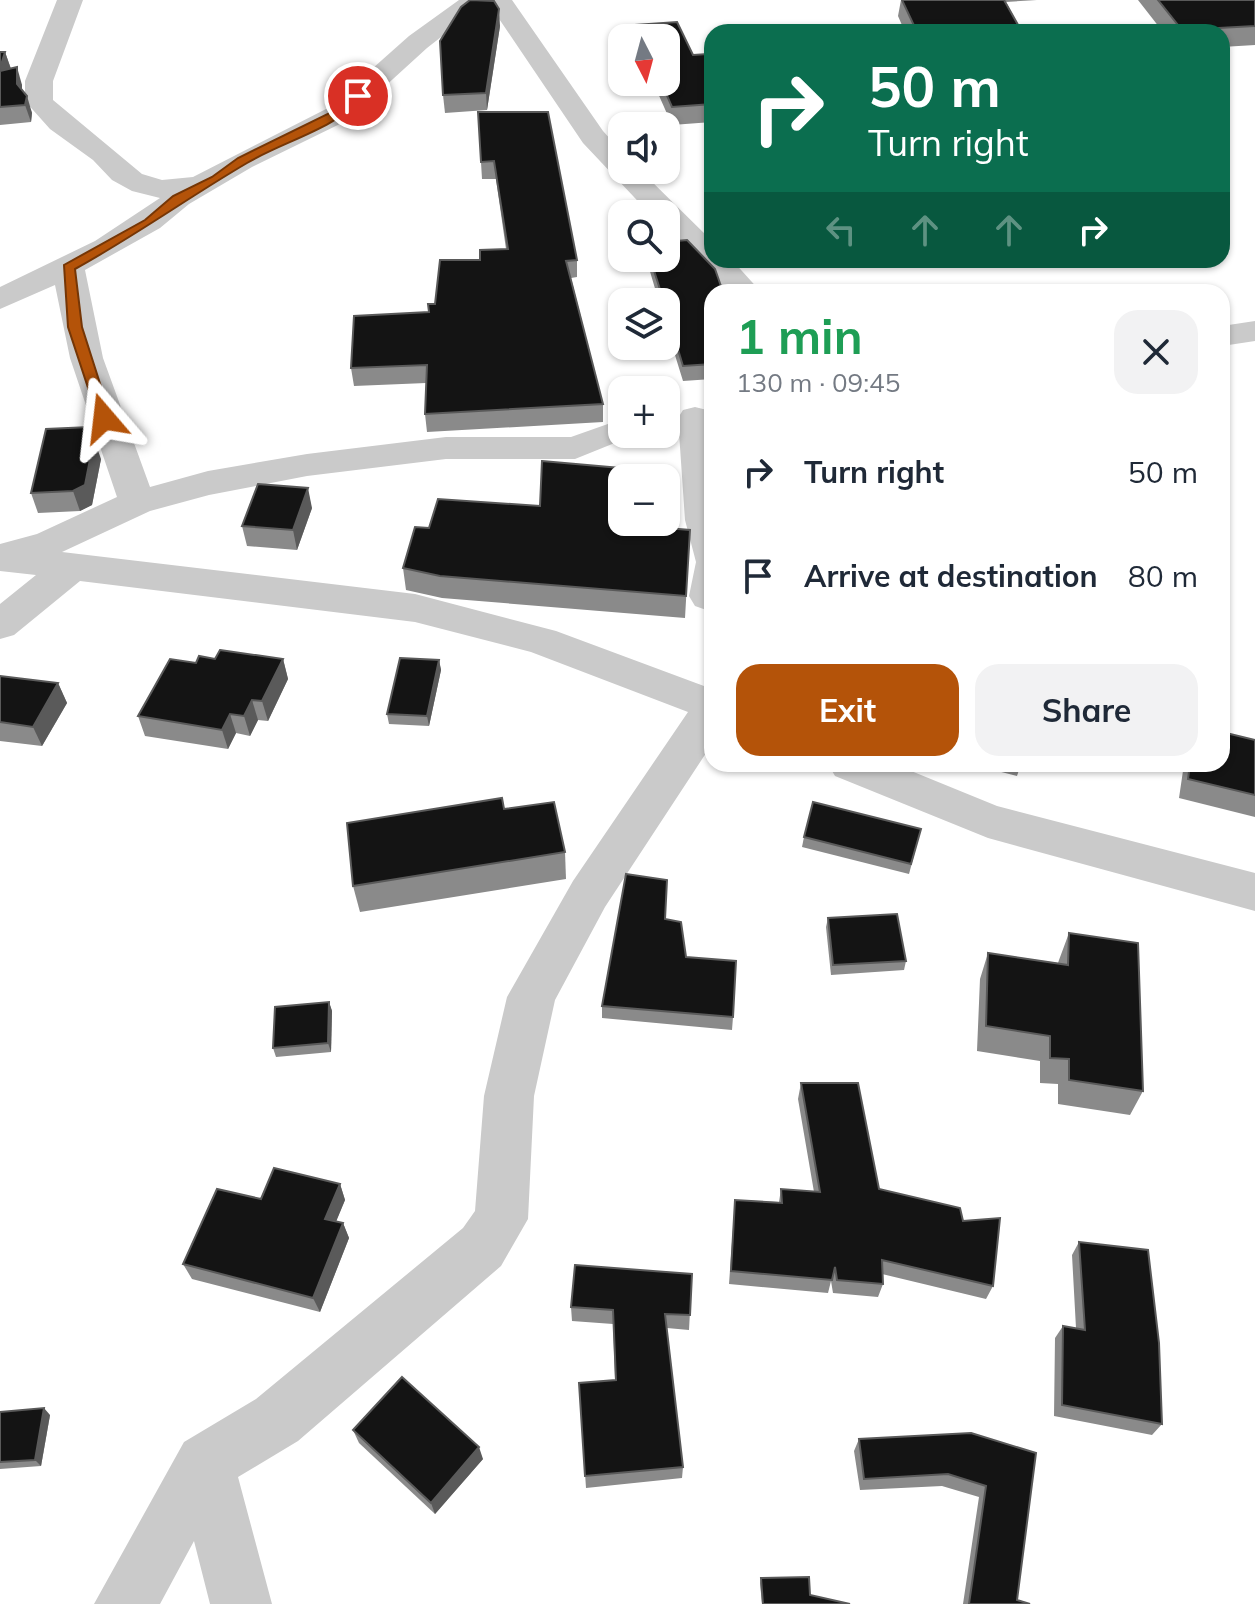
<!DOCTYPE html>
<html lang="en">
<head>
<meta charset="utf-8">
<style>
  :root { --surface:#fff; --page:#f2f2f3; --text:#1f2937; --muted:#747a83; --accent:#b45309 }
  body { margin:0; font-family:Mulish,sans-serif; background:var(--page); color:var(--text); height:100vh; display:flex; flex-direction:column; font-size:30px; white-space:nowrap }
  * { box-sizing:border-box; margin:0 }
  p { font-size:26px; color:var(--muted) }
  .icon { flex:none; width:44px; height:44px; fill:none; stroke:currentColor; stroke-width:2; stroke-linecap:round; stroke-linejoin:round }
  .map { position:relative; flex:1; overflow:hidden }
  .panel { position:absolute; left:704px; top:284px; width:526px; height:488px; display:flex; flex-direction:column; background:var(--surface); border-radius:24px; box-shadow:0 2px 6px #0004 }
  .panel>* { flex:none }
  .top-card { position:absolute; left:704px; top:24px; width:526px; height:244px; border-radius:24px; box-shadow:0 2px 6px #0004; background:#0b6e4f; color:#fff; overflow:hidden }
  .needle { width:52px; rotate:174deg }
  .fabs { position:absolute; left:608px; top:24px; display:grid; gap:16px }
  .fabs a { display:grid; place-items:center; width:72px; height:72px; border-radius:16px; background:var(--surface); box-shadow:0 2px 6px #0004; font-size:40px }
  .pin { position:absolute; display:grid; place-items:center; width:68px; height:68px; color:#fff; margin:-34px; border:4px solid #fff; border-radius:50%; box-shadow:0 2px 8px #0007 }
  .me { position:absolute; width:88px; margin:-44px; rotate:343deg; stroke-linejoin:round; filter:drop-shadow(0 0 6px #0008) }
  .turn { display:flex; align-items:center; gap:28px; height:168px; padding:0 32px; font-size:36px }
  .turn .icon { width:104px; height:104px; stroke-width:2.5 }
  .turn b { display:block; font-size:56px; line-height:68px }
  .lanes { display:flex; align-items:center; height:76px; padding:0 32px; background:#0003; justify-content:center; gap:40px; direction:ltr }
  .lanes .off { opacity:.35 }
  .round { display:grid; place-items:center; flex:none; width:84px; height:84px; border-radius:24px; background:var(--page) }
  .summary { display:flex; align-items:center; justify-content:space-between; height:136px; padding:0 32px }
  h1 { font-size:48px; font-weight:700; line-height:60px; color:#1e9e55 }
  .action { display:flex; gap:16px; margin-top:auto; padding:16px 32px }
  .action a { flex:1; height:92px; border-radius:24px; background:var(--accent); color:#fff; font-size:32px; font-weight:700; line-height:92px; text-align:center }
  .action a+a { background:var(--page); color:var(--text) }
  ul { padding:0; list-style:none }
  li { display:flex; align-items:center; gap:24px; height:104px; padding:0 32px }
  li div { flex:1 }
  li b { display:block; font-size:30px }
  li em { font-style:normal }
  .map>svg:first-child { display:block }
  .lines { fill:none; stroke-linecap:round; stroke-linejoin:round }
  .minor { fill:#cacaca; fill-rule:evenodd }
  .wall { fill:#8a8a8a }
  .shaded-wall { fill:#5a5a5a }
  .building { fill:#141414; stroke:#5a5a5a; stroke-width:2 }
  .route { fill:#b45309; stroke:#753606; stroke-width:2 }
</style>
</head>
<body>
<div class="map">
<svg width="1255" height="1604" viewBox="0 0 1255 1604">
  <rect width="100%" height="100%" fill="#fff"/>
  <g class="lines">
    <g class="minor">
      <path d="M57 0H83L53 81V100L142 174 162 180 193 177 328 108 409 36 459 0H512L603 131 622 152V170H640L712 241V260H732L761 292H727L666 230V214H650L583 143 487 1 427 48 348 120 252 167 189 204 160 228 85 270 103 358 150 487 208 471 307 454 446 437H571L622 419V434H637L575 459H446L307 476 209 495 150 511 62 552 415 594 556 631 712 689V744L605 907 555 1000 534 1096 528 1219 501 1266 298 1441 238 1477 272 1604H210L194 1541 160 1604H94L184 1442 256 1399 463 1228 475 1211 484 1096 507 997 573 881 688 712 531 652 415 622 80 581 14 635 0 639V604L36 575 0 571V544L37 534 117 497 70 358 55 285 0 309V287L95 241 160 198 132 191 112 180 93 160 50 129 25 101V81Z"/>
      <path d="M1255 321V341L1222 346V326Z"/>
      <path d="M695 407 707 410 712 417V612L695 606 689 596 696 562 685 520 678 418 683 410Z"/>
      <path d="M828 764H894L997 806 1255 873V911L988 838 835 776Z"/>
    </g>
  </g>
  <g class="wall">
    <path d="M901 0H1037L1006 2 1022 32H905L898 16Z"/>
    <path d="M1138 0H1255V45L1222 47V32H1163Z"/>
    <path d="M677 22 693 55 708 54 712 66V122L672 125 653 82H666V38H636V25Z"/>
    <path d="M500 26 487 110 445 113 443 95Z"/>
    <path d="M0 52H5L11 69 22 85V90L32 113 31 122 0 125Z"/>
    <path d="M478 112 577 260V277L571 278 603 404V422L427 432 425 414 426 383 354 386 351 368 429 312 435 304 480 260 506 249 496 179H482Z"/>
    <path d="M646 258H666L712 292V379L683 381 666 326V302H659Z"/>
    <path d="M101 459 92 505 80 511 38 513 31 493Z"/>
    <path d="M542 461 665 472 664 478H622V522H659L658 527 690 530 685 618 442 598 406 590 403 568 415 527 429 528 438 499 540 506Z"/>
    <path d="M312 508 297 550 247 546 242 526Z"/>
    <path d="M215 659H283L288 679 268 721 258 720 250 736 236 733 228 749 145 736 138 716 196 663Z"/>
    <path d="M439 660 441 670 429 726 389 724 387 714Z"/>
    <path d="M0 676 58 683 67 703 42 746 0 741Z"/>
    <path d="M1255 740V817L1179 798 1184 764H1222Z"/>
    <path d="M970 764H1021L1017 776Z"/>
    <path d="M504 809 565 852 566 879 360 912 353 886Z"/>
    <path d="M921 829 909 874 802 847 804 837Z"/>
    <path d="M828 918 906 961 904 970 831 975 826 927Z"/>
    <path d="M665 919 686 957 733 1017 732 1030 602 1018V1006Z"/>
    <path d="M1069 933 1143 1091 1130 1115 1058 1104V1084L1040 1083V1061L977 1051 980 979 988 953 1058 963 1059 960Z"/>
    <path d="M329 1002 332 1011 331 1052 276 1057 273 1048Z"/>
    <path d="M801 1083 879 1189 963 1221 993 1286 986 1299 882 1274 883 1284 878 1297 833 1293 831 1281 828 1293 729 1284 735 1200 779 1202 781 1189 814 1192 798 1099Z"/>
    <path d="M340 1184 345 1200 336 1221 343 1223 349 1238 320 1312 192 1279 183 1264 261 1199Z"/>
    <path d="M1079 1242 1162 1424 1152 1435 1054 1416 1055 1338 1063 1326 1076 1328 1072 1255Z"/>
    <path d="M692 1274 689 1330 667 1328 683 1467 682 1478 586 1488 579 1383 615 1380 613 1324 572 1321 571 1307Z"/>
    <path d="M0 1412 50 1415 41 1466 0 1469Z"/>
    <path d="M353 1430 483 1459 435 1514 359 1443Z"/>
    <path d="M971 1433 1017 1600 1030 1604H963L979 1497 942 1486 860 1490 854 1451 859 1439Z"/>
    <path d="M761 1578 810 1595 850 1604H762L760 1583Z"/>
  </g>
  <g class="shaded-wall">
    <path d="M499 9 500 26 487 110 486 93Z"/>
    <path d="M5 52 11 69 0 74V68Z"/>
    <path d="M17 67 22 85V101L17 84Z"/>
    <path d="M27 96 32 113 31 122 25 105Z"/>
    <path d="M94 439 101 459 92 505 80 511 73 491Z"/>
    <path d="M308 488 312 508 297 550 293 530Z"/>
    <path d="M283 659 288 679 268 721 262 701Z"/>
    <path d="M439 660 441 670 429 726 427 716Z"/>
    <path d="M58 683 67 703 42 746 33 727Z"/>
    <path d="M252 700 258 720 250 736 244 716Z"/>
    <path d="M230 714 236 733 228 749 222 730Z"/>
    <path d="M329 1002 332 1011 331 1052 328 1043Z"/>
    <path d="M340 1184 345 1200 331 1234 325 1219Z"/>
    <path d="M343 1223 349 1238 320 1312 313 1298Z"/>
    <path d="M44 1408 50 1415 41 1466 35 1460Z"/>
    <path d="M479 1447 483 1459 435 1514 431 1503Z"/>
  </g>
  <g class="building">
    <path d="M470 0 494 1 499 9 486 93 443 95 440 41 461 7Z"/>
    <path d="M902 0H1004L1022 32H917Z"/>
    <path d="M1158 0H1255V26L1182 30Z"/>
    <path d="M677 22 693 55 708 54 712 66V104L672 107 661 82H666V38H642L636 25Z"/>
    <path d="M0 52H5L0 68Z"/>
    <path d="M17 67V84L27 96 25 105 0 107V71Z"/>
    <path d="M478 112H548L577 260 566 261 603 404 425 414 427 365 351 368 354 316 429 312 428 304H435L440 260H480V250L508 249 494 161 481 162Z"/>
    <path d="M687 240 715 269 723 292H712V364L683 366 666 310V302H664L650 258H666V242Z"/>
    <path d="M90 427 94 439 85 485 73 491 31 493 46 429Z"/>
    <path d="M542 461 665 472 663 478H622V522H655L654 527 690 530 686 596 440 576 403 568 415 527 429 528 438 499 540 506Z"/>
    <path d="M258 484 308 488 293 530 242 526Z"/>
    <path d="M220 650 283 659 262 701 252 700 244 716 230 714 222 730 138 716 170 659 196 663 199 656 215 659Z"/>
    <path d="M400 658 439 660 427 716 387 714Z"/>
    <path d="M0 676 58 683 33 727 0 722Z"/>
    <path d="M1222 732 1255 740V795L1188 779 1190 764H1222Z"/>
    <path d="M502 798 504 809 554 802 565 852 353 886 347 823Z"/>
    <path d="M813 802 921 829 911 864 804 837Z"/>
    <path d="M626 874 667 880 665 919 681 922 686 957 736 961 733 1017 602 1006Z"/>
    <path d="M897 914 906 961 833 965 828 918Z"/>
    <path d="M1069 933 1138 943 1143 1091 1069 1080V1059L1050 1058V1036L986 1026 988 953 1068 965Z"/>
    <path d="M329 1002 328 1043 273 1048 275 1007Z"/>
    <path d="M801 1083H858L879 1189 960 1208 963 1221 1000 1218 993 1286 882 1260 883 1284 837 1280 835 1267 832 1280 731 1271 735 1200 782 1203 781 1189 820 1192Z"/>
    <path d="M274 1168 340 1184 325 1219 343 1223 313 1298 183 1264 217 1189 261 1199Z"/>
    <path d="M1079 1242 1148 1250 1159 1343 1162 1424 1062 1405 1063 1326 1085 1330Z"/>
    <path d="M575 1265 692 1274 690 1315 665 1314 683 1467 585 1476 579 1383 616 1380 613 1310 571 1307Z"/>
    <path d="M402 1377 479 1447 431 1503 353 1430Z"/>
    <path d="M44 1408 35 1460 0 1462V1412Z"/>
    <path d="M971 1433 1036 1453 1017 1600 1030 1604H969L986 1486 948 1474 864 1479 859 1439Z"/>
    <path d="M809 1577 810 1595 850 1604H763L761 1578Z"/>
  </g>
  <path class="route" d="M358 92 364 96C334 130 286 140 247 163 189 197 135 236 75 269L82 327 111 418 99 421 68 327 64 265 145 220 173 196 212 177 238 158 334 111Z"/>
</svg>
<div class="fabs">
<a><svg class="needle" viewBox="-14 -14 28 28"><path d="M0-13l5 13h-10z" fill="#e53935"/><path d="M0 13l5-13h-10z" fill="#747a83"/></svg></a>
<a><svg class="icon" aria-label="sound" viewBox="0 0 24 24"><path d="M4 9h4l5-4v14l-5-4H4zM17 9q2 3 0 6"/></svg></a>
<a><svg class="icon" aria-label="search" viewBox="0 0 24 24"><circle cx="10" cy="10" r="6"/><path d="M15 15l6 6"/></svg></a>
<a><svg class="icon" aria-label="layers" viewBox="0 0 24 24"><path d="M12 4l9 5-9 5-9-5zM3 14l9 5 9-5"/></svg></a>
<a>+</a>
<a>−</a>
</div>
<div class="pin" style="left:358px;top:96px;background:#d93025"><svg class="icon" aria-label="arrive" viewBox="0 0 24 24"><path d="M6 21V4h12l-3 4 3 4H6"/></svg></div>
<svg class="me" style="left:104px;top:418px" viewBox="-20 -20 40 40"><path d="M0-17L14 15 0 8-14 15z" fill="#b45309" stroke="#fff" stroke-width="4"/></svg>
<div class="top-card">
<div class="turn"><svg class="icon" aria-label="right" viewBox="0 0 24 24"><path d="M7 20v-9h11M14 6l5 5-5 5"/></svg><div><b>50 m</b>Turn right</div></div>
<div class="lanes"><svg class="icon off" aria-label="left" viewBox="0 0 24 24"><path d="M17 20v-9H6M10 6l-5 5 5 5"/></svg><svg class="icon off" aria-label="ahead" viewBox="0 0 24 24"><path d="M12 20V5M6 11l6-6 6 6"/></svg><svg class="icon off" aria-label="ahead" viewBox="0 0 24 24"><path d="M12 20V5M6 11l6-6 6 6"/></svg><svg class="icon" aria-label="right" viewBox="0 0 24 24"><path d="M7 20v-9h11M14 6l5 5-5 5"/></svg></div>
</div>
<section class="panel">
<div class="summary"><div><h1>1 min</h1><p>130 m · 09:45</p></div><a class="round"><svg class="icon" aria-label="close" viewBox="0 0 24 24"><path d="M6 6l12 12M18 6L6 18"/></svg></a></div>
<ul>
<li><svg class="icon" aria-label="right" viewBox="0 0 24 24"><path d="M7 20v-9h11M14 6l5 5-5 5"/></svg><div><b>Turn right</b></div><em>50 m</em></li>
<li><svg class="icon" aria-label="arrive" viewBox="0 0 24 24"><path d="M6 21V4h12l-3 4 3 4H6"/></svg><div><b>Arrive at destination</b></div><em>80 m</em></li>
</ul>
<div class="action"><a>Exit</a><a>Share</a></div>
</section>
</div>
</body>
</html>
